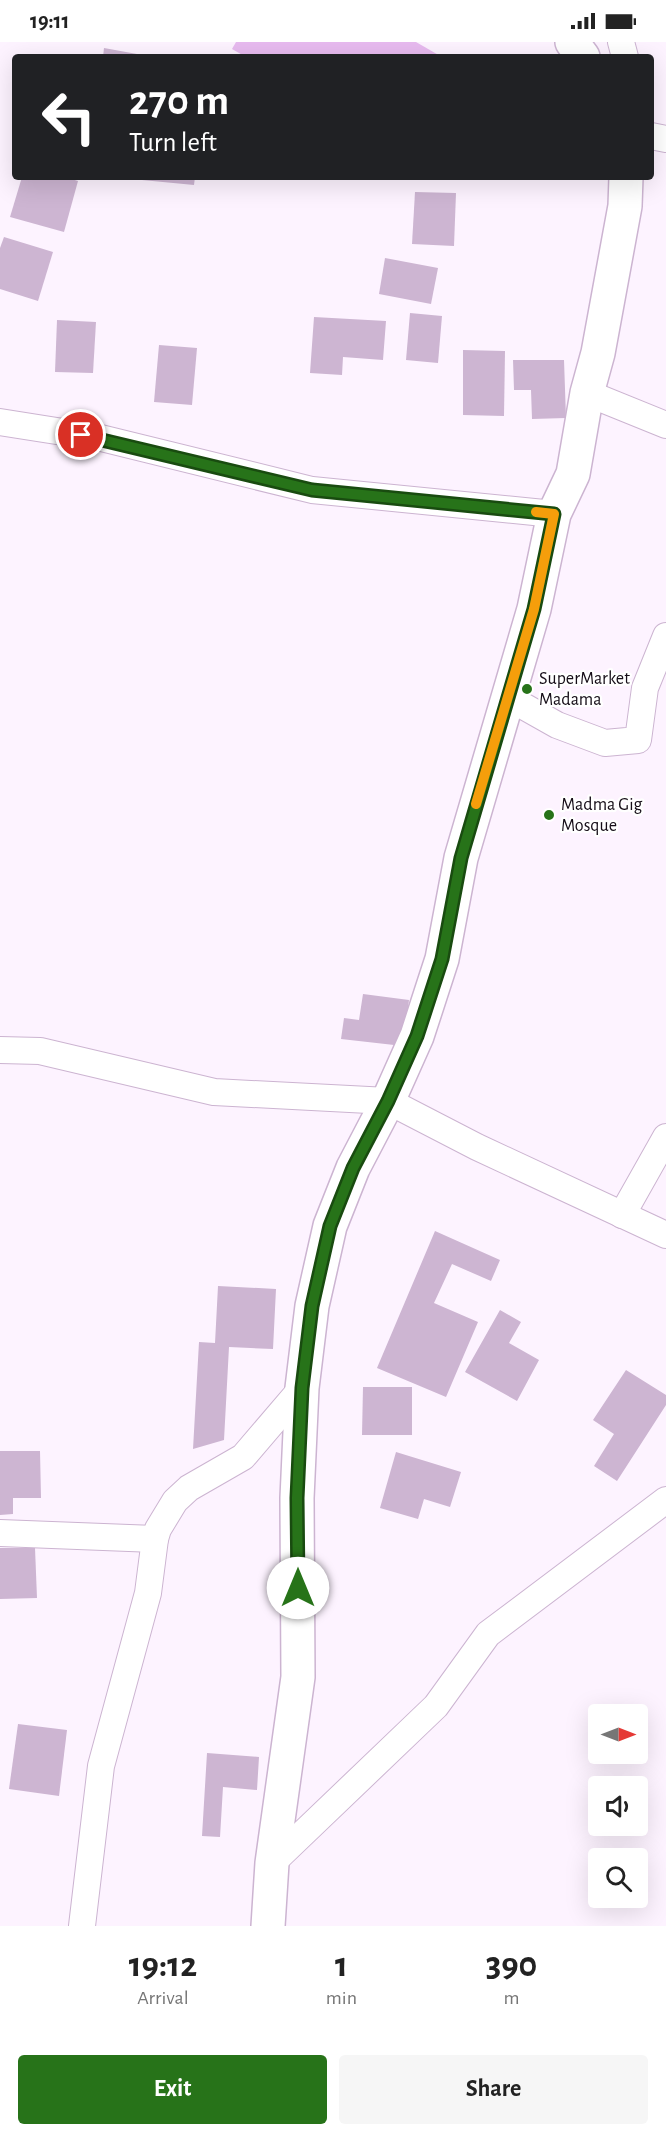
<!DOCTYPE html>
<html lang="en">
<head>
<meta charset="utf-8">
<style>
  :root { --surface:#fff; --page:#f6f6f6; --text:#222; --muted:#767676; --accent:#277319 }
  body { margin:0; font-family:"Alegreya Sans",sans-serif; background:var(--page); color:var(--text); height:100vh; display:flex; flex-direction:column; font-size:22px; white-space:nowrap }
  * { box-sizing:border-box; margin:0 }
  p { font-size:20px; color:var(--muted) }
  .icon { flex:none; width:33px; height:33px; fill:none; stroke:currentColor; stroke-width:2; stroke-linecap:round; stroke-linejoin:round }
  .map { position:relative; height:1884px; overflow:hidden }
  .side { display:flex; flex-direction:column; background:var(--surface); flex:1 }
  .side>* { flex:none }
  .banner { position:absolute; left:12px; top:12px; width:642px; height:126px; border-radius:6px; box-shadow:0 6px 24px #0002; background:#202124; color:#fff; overflow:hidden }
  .needle { width:39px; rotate:90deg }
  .buttons { position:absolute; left:588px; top:1662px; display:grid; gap:12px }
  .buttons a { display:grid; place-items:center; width:60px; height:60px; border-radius:6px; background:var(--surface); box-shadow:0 6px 24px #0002; font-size:30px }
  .pin { position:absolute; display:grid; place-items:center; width:51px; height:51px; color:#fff; margin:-26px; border:3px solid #fff; border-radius:50%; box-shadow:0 2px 6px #0007 }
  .me { position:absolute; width:66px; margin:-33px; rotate:0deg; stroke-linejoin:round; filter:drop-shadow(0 0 4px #0008) }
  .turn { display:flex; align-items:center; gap:21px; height:126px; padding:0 18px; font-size:27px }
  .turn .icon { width:78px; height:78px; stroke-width:2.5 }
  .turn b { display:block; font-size:42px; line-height:51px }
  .eta { display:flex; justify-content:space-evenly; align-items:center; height:102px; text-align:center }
  .eta b { font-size:36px; font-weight:600; line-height:42px }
  .button { display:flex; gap:12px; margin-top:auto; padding:12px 18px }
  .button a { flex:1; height:69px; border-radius:6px; background:var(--accent); color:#fff; font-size:24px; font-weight:600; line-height:69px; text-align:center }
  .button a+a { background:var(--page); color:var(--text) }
  .status { display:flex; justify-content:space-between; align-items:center; height:42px; padding:0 30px; background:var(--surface); direction:ltr }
  .status svg { height:16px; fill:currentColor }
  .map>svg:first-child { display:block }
  .green { fill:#e7baef }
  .building { fill:#cdb5d2 }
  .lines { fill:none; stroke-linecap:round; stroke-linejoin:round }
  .street-casing { stroke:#ccb4d1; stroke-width:28 }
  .secondary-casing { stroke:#ccb4d1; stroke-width:36 }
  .street { stroke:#fff; stroke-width:26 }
  .secondary { stroke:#fff; stroke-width:33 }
  .route-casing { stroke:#194b10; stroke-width:15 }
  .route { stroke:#277319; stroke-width:10 }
  .slow { stroke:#f59e0b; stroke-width:10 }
  .poi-dot { fill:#277319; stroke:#fff; stroke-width:2 }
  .labels { text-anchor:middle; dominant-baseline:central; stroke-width:4.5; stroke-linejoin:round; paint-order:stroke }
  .poi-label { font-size:18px; fill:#150d17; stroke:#fff; text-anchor:start }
</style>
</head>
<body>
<div class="status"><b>19:11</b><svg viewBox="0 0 49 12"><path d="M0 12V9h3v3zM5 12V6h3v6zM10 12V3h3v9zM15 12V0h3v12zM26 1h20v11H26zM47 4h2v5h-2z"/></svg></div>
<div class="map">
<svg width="666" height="1884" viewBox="0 0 666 1884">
  <rect width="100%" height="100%" fill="#fdf3ff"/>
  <path class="green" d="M236 0H416L442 15H246L232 7Z"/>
  <g class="building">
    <path d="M104 6 148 14V15H103Z"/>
    <path d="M22 135H65L78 139 64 190 10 175Z"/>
    <path d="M142 135H195L194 143 142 138Z"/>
    <path d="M415 150 456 151 454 204 412 202Z"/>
    <path d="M4 195 53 210 38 259 0 247V206Z"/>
    <path d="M385 216 438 226 431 262 379 252Z"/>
    <path d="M410 271 442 274 438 321 406 318Z"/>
    <path d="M314 275 386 279 383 318 343 315 342 333 310 331Z"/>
    <path d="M57 278 96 280 93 331 55 330Z"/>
    <path d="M159 303 197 306 192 363 154 360Z"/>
    <path d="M463 308 505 309 504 374 463 373Z"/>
    <path d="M513 318H564L566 376 532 377 531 348H514Z"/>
    <path d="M363 952 409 958 403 1004 341 997 344 976 359 978Z"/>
    <path d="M435 1189 500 1218 491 1239 452 1222 434 1261 478 1280 446 1355 377 1326Z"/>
    <path d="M218 1244 276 1247 273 1307 229 1305 224 1398 193 1407 199 1300 215 1301Z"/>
    <path d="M500 1268 521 1280 509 1301 539 1318 517 1359 465 1330Z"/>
    <path d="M626 1328 666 1353V1363L617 1439 594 1424 614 1392 593 1378Z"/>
    <path d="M363 1345H412V1393H362Z"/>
    <path d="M0 1409H40L41 1456H13V1472L0 1473Z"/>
    <path d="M396 1410 461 1430 450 1465 424 1457 418 1477 380 1466Z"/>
    <path d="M0 1506H35L37 1556 0 1557Z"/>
    <path d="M18 1682 67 1688 59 1754 9 1747Z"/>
    <path d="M207 1711 259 1715 257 1748 223 1745 220 1795 202 1794Z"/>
  </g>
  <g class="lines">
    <defs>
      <g id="street">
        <path d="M621 0 625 15"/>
        <path d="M651 94 666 97"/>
        <path d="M587 351 666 383"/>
        <path d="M0 380 101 396 312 448 554 472"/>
        <path d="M509 656 557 683 605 701 638 698 645 646 666 594"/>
        <path d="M0 1008 40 1009 214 1050 388 1059 477 1105 666 1193"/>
        <path d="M622 1173 666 1095"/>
        <path d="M0 1491 155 1497"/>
        <path d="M272 1821 436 1664 488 1592 666 1458"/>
        <path d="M82 1884 101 1724 148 1551 155 1497 158 1487 175 1459 189 1446 243 1415 302 1346"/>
      </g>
      <g id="secondary">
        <path d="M572 0 583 15"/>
        <path d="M268 1884 272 1821 298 1635 297 1456 302 1346 312 1264 330 1184 353 1126 388 1059 417 994 442 917 461 816 534 567 554 472 573 432 587 351 598 311 625 164 626 135"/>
      </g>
    </defs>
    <use href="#street" class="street-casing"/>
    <use href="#secondary" class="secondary-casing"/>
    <use href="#street" class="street"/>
    <use href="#secondary" class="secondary"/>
  </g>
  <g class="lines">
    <defs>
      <path id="route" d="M81 393 312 448 554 472 534 567 461 816 442 917 417 994 388 1059 353 1126 330 1184 312 1264 302 1346 297 1456 298 1546"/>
    </defs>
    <use href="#route" class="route-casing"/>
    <use href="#route" class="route"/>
    <path class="slow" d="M476 762 534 567 554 472 536 470"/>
  </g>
  <g class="poi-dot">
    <circle cx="527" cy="647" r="6"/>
    <circle cx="549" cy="773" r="6"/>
  </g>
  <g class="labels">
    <g class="poi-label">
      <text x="539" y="637">SuperMarket<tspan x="539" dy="21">Madama</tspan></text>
      <text x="561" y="763">Madma Gig<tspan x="561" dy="21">Mosque</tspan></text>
    </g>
  </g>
</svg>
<div class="buttons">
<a><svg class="needle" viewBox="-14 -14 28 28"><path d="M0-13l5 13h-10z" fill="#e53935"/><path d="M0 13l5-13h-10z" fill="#767676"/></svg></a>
<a><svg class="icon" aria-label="sound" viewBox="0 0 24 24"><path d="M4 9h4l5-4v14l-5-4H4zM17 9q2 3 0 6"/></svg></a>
<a><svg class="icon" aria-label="search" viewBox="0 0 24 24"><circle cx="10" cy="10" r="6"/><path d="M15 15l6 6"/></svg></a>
</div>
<div class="pin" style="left:81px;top:393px;background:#d93025"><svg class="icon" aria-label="arrive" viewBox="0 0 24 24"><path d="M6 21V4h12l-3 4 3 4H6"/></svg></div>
<svg class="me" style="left:298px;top:1546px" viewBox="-20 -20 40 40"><circle r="19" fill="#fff"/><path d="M0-13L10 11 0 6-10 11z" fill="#277319"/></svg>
<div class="banner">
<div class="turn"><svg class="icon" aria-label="left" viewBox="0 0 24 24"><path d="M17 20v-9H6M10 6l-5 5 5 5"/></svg><div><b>270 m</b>Turn left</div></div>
</div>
</div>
<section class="side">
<div class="eta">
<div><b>19:12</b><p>Arrival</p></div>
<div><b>1</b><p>min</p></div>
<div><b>390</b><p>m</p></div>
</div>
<div class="button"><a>Exit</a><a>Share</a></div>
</section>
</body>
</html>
